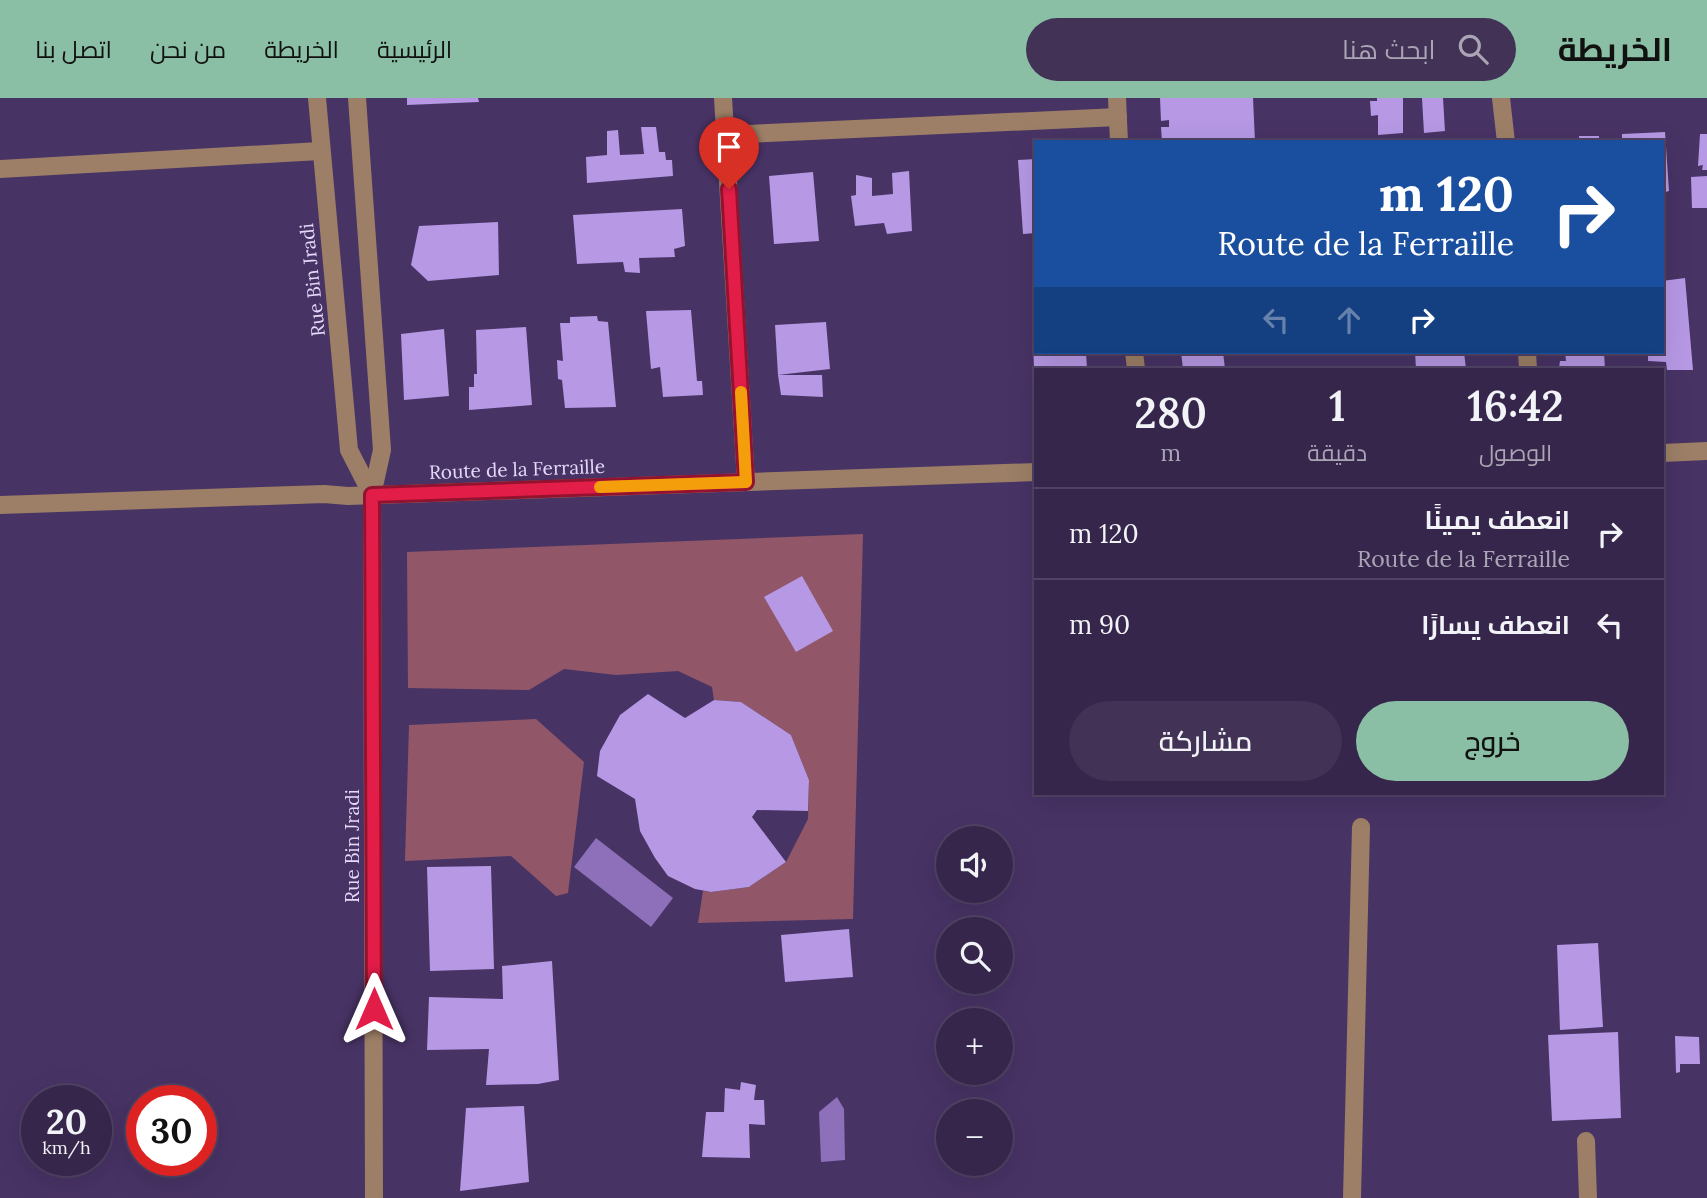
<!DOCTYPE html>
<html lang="ar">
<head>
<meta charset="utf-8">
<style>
  :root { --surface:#36264c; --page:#413256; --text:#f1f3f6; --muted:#aaa5b5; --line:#504364; --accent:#8abfa5 }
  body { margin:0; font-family:Lora,Cairo,serif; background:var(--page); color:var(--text); direction:rtl; height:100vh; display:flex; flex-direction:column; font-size:26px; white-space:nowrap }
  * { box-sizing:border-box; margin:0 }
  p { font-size:23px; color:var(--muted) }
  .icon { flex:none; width:38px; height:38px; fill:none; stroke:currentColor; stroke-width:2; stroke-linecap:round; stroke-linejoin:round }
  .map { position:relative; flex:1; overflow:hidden; direction:ltr }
  .panel { position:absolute; left:1034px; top:270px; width:630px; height:427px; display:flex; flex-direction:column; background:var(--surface); border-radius:0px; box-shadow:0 7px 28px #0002,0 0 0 2px var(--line); direction:rtl }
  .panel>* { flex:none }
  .top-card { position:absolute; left:1034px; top:42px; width:630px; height:214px; border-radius:0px; box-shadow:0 7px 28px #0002,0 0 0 2px var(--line); direction:rtl; background:#1a4fa0; color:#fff; overflow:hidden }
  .tools { position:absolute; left:936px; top:728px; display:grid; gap:14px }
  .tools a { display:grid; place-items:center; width:77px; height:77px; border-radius:50%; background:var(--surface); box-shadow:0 7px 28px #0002,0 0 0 2px var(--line); font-size:35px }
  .speed { position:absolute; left:21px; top:987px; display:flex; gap:14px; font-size:35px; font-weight:700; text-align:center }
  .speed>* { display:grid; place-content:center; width:91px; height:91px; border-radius:50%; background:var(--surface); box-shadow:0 7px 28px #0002,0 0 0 2px var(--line); line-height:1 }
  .speed small { font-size:18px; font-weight:400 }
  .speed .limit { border:10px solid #d22; background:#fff; color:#111 }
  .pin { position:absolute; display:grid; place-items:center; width:60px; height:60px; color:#fff; margin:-72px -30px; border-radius:50% 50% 50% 0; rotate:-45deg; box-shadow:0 0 7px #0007 }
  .pin .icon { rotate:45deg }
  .me { position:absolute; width:77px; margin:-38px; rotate:0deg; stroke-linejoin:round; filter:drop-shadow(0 0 5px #0008) }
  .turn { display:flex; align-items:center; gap:24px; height:147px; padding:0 35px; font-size:32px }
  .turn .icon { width:91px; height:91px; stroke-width:2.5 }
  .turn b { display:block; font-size:49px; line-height:60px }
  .lanes { display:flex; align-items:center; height:66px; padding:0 35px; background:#0003; justify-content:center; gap:35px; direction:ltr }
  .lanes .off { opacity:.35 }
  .eta { display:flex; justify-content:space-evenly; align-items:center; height:119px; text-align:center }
  .eta b { font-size:42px; font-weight:600; line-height:49px }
  .primary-button { display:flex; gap:14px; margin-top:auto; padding:14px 35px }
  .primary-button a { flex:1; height:80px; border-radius:42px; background:var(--accent); color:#111; font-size:28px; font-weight:600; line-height:80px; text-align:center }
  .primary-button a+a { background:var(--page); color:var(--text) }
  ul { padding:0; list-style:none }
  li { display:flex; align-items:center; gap:21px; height:91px; padding:0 35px; border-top:2px solid var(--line) }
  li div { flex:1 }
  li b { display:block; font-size:26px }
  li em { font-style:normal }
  header { display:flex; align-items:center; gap:42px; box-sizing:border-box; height:98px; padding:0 35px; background:var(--accent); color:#111 }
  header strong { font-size:33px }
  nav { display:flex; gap:38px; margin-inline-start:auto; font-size:24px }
  .search { width:490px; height:63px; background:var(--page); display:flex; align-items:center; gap:18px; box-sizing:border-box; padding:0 24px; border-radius:38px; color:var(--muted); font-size:26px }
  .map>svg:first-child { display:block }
  .green { fill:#915768 }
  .water { fill:#8e70ba }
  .building { fill:#b698e5 }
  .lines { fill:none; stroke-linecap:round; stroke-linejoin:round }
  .minor { stroke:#9c7f66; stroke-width:18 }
  .route-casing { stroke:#92132f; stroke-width:18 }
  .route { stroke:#e11d48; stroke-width:12 }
  .slow { stroke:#f59e0b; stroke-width:12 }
  .labels { text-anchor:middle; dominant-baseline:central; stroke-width:7; stroke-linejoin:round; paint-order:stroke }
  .street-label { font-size:19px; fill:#e4d9f8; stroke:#483365 }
</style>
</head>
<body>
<header>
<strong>الخريطة</strong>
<div class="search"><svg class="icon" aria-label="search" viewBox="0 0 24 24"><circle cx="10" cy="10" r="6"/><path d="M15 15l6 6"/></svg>ابحث هنا</div>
<nav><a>الرئيسية</a><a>الخريطة</a><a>من نحن</a><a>اتصل بنا</a></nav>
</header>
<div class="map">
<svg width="1707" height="1100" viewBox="0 0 1707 1100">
  <rect width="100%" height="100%" fill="#483365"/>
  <g class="green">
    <path d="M863 436 853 821 698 825 703 793 711 794 749 789 786 764 808 721 809 682 791 637 741 604 714 602 712 589 678 573 616 577 564 571 529 592 408 590 407 454Z"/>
    <path d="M536 621 584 664 568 795 556 798 511 758 405 763 409 627Z"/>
  </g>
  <g class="water">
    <path d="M596 740 673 800 651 829 574 769Z"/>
    <path d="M837 999 844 1011 845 1062 821 1064 819 1014Z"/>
  </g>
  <g class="building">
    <path d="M407 0H478L479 4 407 7Z"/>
    <path d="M1160 0H1253L1255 44H1162L1161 29H1169V22L1161 23Z"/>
    <path d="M1377 0H1403V35L1378 37V17L1371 18 1370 3H1377Z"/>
    <path d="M1422 0H1443L1445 33 1424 35Z"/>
    <path d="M641 29H656L659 54H665L666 62H672L673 78 587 85 586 59 607 57V33L618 32 620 57 644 56Z"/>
    <path d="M1665 34 1669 93 1662 95V44H1622V36Z"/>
    <path d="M1700 36H1707V72H1702L1703 67 1698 68Z"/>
    <rect x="1579" y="38" width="20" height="6"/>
    <path d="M1036 61V135L1023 136 1018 62Z"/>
    <path d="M909 73 912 133 887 136 884 125 855 128 851 98 856 97V77L872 80V98L893 96 892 75Z"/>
    <path d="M813 74 819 143 774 146 769 78Z"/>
    <path d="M1707 78V110H1692L1691 79Z"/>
    <path d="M682 111 685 148 674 151 675 159 639 160 640 175 625 174 623 164 577 166 573 117Z"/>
    <path d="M498 124 499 177 428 183 411 167 419 128Z"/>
    <path d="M1685 180 1693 272H1667L1666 264 1648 263V254H1662V183Z"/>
    <path d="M1032 211H1036V254H1086L1087 271H1034Z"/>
    <path d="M691 212 697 283H702L703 297 663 299 660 269 651 271 646 213Z"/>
    <path d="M597 218 598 223 608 224 616 309 565 310 562 282 558 281 557 262 563 263 560 225H570V219Z"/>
    <path d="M826 224 830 271 778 277H822L823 299 781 297 778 277 775 227Z"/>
    <path d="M526 229 532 307 469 312V289H474V276H477L476 232Z"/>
    <path d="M444 231 449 298 404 302 401 236Z"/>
    <path d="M1181 254H1223L1225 271H1183Z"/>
    <path d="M1415 254H1464L1466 271H1416Z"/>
    <path d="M1565 254H1604L1605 271 1559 270 1560 263H1566Z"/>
    <path d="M802 478 833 533 796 554 764 499Z"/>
    <path d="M648 596 685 620 714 602 741 604 791 637 809 682 808 713 757 712 752 719 786 764 749 789 711 794 695 791 668 778 655 760 640 733 635 701 597 678 600 653 620 617Z"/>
    <path d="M491 768 494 871 430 873 427 769Z"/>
    <path d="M849 831 853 879 785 884 781 837Z"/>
    <path d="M1598 845 1603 929 1560 932 1557 847Z"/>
    <path d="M552 863 559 982 538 986 486 987 489 951 427 952 429 899 503 901 502 868Z"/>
    <path d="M1618 934 1621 1020 1552 1023 1548 937Z"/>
    <path d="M1675 938 1699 939 1700 966H1680V974L1676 975Z"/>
    <path d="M741 984 756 987 754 1002H764L765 1027 749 1026 750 1060 702 1059 706 1014H724L725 990 740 992Z"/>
    <path d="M524 1008 529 1084 460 1093 466 1010Z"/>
  </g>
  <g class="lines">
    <g class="minor">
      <path d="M317 0 349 352 372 397"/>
      <path d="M357 0 382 352 372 397 374 1100"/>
      <path d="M723 0 746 384"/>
      <path d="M1117 0 1119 44"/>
      <path d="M1501 0 1506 44"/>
      <path d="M726 37 1118 19"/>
      <path d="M0 71 320 53"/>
      <path d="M1134 254 1136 271"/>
      <path d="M1527 254 1528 271"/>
      <path d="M1662 355 1707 353"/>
      <path d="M0 407 324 396 348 398 405 396 1036 374"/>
      <path d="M1586 1043 1588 1100"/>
      <path d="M1352 1100 1361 729"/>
    </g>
  </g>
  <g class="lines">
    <defs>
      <path id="route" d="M374 911 372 397 746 384 729 91"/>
    </defs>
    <use href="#route" class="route-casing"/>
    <use href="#route" class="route"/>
    <path class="slow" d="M600 389 746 384 741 294"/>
  </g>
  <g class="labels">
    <g class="street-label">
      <text transform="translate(312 182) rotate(-96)">Rue Bin Jradi</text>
      <text transform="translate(517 371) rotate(-2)">Route de la Ferraille</text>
      <text transform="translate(352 748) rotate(-90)">Rue Bin Jradi</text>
    </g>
  </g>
</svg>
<div class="tools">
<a><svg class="icon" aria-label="sound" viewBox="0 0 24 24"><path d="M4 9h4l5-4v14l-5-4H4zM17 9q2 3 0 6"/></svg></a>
<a><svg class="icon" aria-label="search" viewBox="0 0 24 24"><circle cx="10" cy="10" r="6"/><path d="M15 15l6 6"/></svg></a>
<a>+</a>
<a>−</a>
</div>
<div class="speed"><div>20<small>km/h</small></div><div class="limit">30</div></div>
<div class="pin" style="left:729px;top:91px;background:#d93025"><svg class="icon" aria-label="arrive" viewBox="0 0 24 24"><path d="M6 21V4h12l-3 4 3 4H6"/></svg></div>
<svg class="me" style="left:374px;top:911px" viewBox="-20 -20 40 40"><path d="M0-17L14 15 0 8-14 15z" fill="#e11d48" stroke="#fff" stroke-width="4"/></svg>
<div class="top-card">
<div class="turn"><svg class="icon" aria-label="right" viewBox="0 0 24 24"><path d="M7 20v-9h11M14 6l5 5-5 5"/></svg><div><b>120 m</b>Route de la Ferraille</div></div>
<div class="lanes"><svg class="icon off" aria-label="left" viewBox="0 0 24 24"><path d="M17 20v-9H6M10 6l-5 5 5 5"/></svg><svg class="icon off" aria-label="ahead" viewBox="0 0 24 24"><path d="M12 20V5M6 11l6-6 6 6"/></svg><svg class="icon" aria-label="right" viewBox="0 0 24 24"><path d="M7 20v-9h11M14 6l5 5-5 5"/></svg></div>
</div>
<section class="panel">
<div class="eta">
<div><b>16:42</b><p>الوصول</p></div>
<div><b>1</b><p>دقيقة</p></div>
<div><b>280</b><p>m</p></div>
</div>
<ul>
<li><svg class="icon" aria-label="right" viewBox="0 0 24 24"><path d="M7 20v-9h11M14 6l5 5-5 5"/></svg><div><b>انعطف يمينًا</b><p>Route de la Ferraille</p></div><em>120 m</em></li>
<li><svg class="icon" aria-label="left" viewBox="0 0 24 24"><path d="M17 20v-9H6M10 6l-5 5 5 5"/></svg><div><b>انعطف يسارًا</b></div><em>90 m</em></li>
</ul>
<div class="primary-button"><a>خروج</a><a>مشاركة</a></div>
</section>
</div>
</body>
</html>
